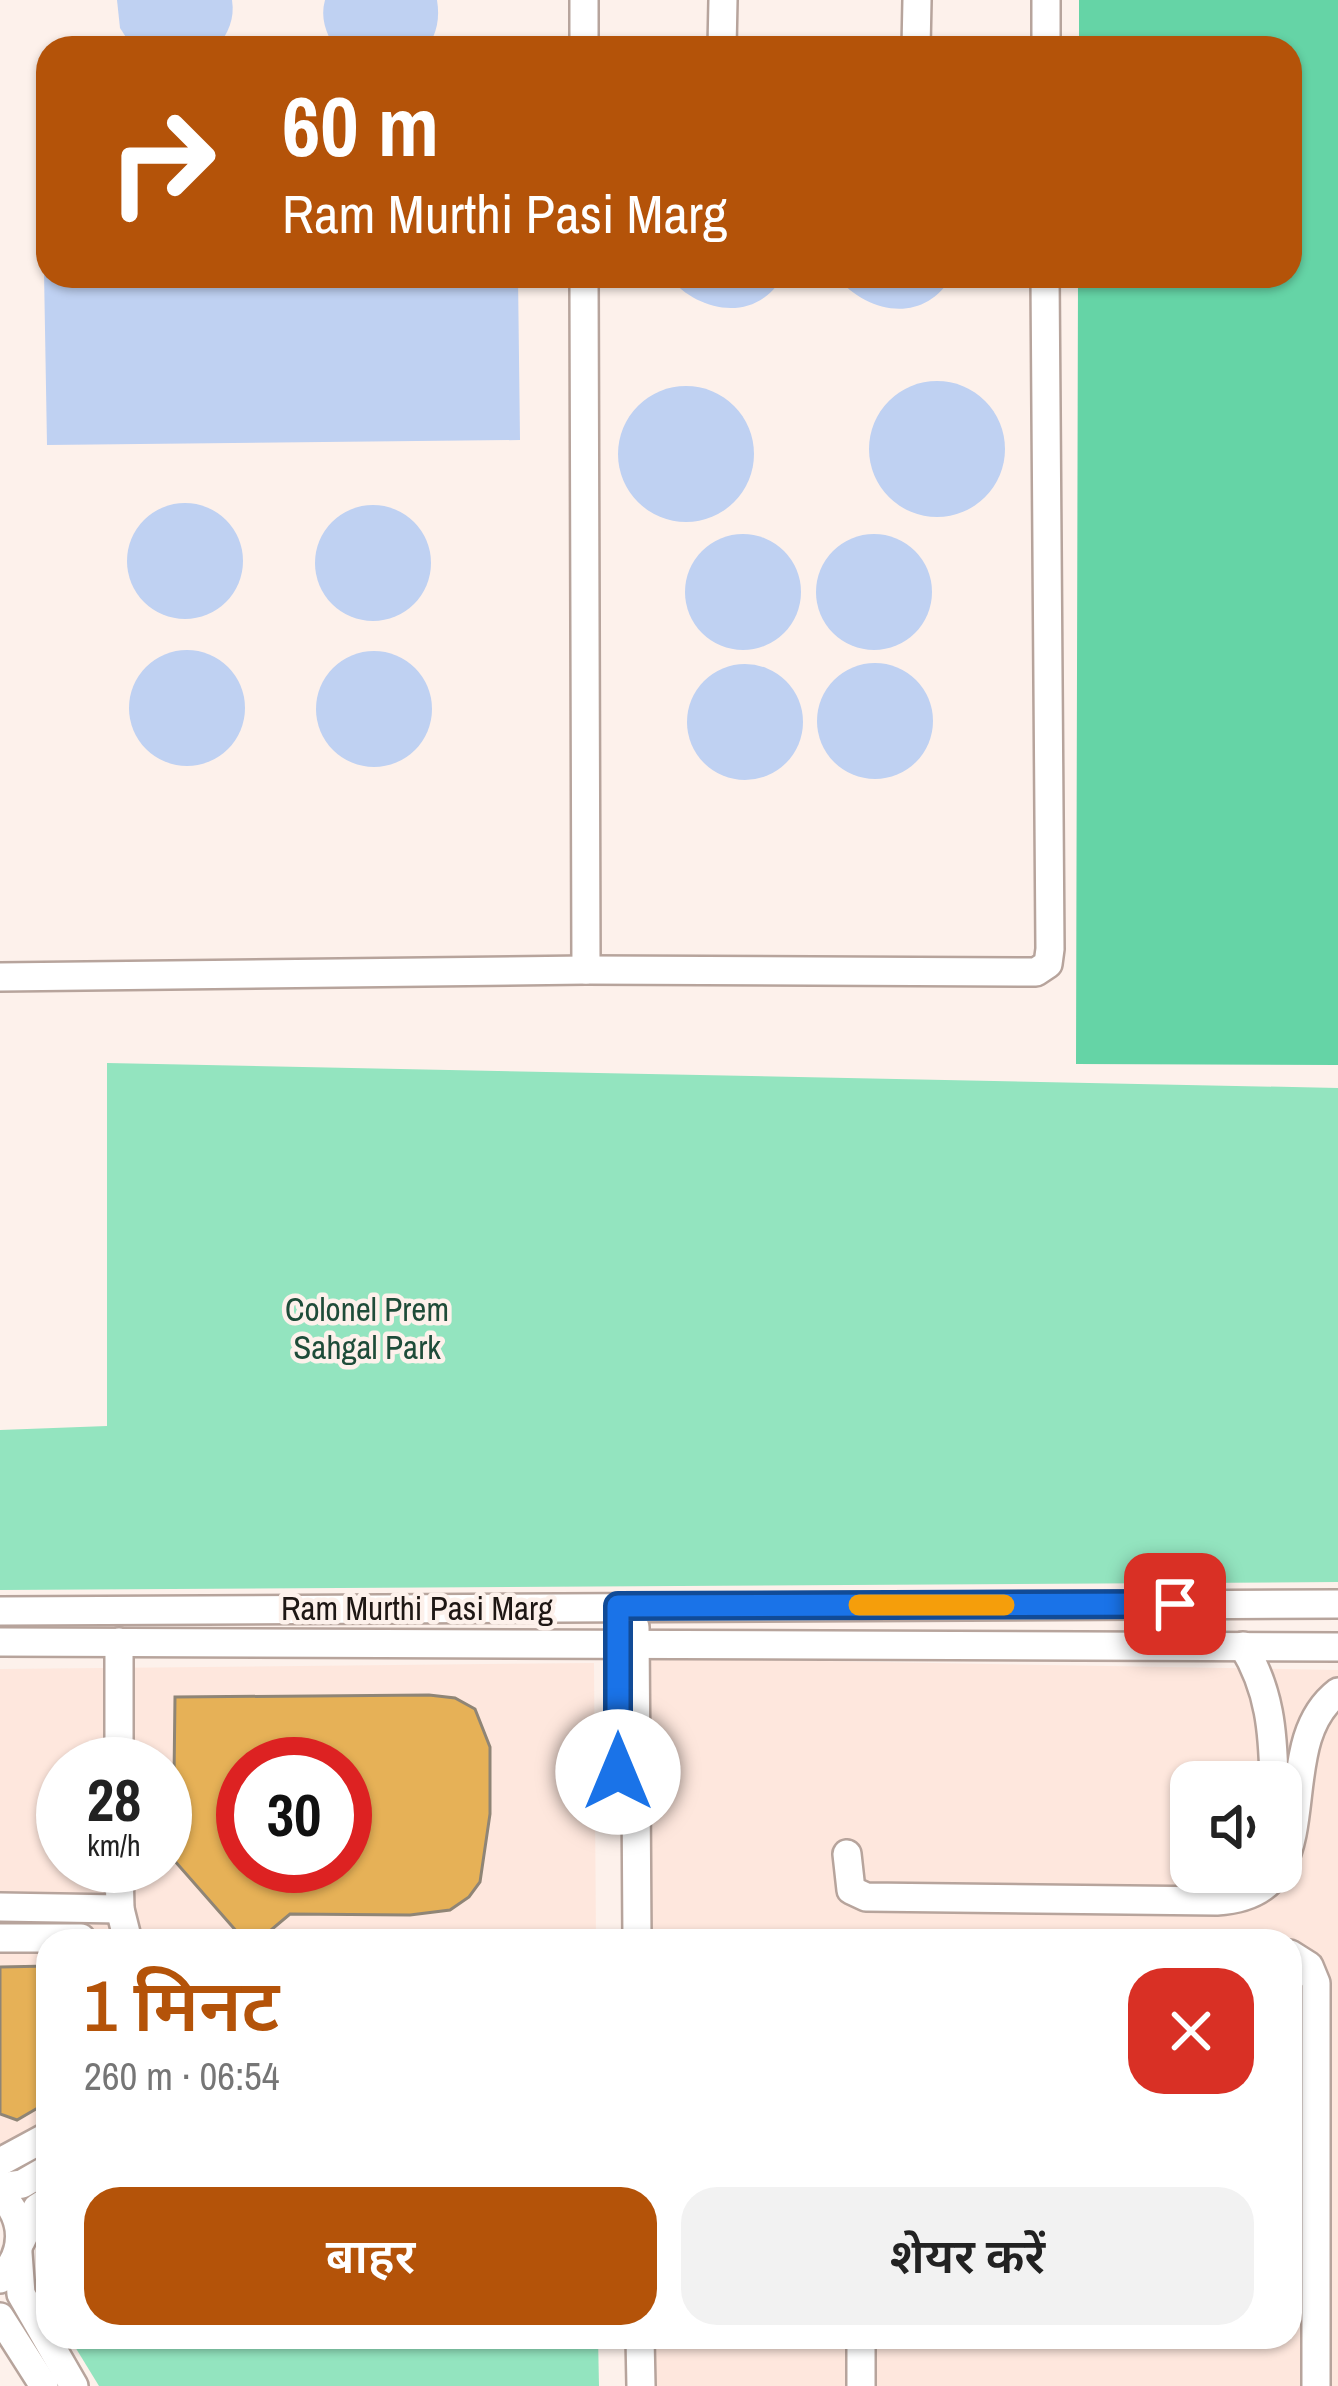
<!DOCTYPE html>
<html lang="hi">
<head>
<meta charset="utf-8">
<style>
  :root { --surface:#fff; --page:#f2f2f2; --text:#222; --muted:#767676; --accent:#b45309 }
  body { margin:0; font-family:"Archivo Narrow","Noto Sans Devanagari",sans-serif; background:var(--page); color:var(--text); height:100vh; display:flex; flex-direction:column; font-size:45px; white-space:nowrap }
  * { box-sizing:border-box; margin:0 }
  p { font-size:39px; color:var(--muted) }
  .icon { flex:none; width:66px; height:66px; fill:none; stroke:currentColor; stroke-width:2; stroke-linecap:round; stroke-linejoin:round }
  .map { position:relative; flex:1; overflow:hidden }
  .sheet { position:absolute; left:36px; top:1929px; width:1266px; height:420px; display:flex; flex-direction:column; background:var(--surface); border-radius:36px; box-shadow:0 3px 9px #0004 }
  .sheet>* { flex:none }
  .guide { position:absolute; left:36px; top:36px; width:1266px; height:252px; border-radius:36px; box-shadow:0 3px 9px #0004; background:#b45309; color:#fff; overflow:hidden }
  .tools { position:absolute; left:1170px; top:1761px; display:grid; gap:24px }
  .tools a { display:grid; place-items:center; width:132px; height:132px; border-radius:24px; background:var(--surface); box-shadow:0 3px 9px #0004; font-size:60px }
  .speed { position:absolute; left:36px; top:1737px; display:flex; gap:24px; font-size:60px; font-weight:700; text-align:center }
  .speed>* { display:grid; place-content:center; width:156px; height:156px; border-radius:50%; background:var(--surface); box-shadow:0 3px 9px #0004; line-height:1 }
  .speed small { font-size:30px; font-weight:400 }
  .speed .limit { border:18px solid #d22; background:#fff; color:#111 }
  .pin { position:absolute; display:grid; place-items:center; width:102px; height:102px; color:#fff; margin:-51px; border-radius:24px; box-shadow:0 6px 18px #0006 }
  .me { position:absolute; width:132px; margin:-66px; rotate:0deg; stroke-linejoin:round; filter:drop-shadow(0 0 9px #0008) }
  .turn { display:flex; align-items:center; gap:42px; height:252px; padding:0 48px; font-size:54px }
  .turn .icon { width:156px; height:156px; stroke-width:2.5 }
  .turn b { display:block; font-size:84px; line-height:102px }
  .round { display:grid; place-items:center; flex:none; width:126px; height:126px; border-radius:36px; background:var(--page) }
  .summary { display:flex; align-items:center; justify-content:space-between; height:204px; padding:0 48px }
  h1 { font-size:72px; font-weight:600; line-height:90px; color:var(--accent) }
  .button { display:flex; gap:24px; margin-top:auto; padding:24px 48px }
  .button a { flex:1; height:138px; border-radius:36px; background:var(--accent); color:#fff; font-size:48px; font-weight:600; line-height:138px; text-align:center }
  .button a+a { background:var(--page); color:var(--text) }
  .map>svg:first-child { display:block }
  .built { fill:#fee7dd; fill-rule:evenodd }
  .green { fill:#93e4bf }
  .forest { fill:#65d4a6 }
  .water { fill:#bfd1f2 }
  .building { fill:#e6b157; stroke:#8f8576; stroke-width:3; fill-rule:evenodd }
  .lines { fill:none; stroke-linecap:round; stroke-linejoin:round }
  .minor-casing { stroke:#b7a49c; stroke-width:32 }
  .minor { stroke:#fff; stroke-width:27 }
  .route-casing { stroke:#114b97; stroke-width:30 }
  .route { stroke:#1a73e8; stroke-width:21 }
  .slow { stroke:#f59e0b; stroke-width:21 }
  .labels { text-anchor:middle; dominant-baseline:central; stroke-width:9; stroke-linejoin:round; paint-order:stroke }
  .park-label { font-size:33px; fill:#1e4c39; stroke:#fdf1eb }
  .street-label { font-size:33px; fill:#1e1714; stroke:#fdf1eb }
</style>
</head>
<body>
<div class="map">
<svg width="1338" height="2386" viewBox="0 0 1338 2386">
  <rect width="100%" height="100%" fill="#fdf1eb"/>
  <g class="built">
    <path d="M649 1658 1338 1670V2386H654V2337H1290V1941H651ZM1191 1782H1281V1872H1191Z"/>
    <path d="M594 1663 596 1941H48V2150L0 2163V1669ZM63 1764H165V1866H63ZM243 1764H345V1866H243Z"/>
  </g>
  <g class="green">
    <path d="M107 1063 1338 1088V1582L0 1590V1430L107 1426Z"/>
    <path d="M69 2337H598L599 2386H99Z"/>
  </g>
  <path class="forest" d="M1079 0H1338V1065L1076 1064 1078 276H1290V48H1079Z"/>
  <g class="water">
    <path d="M117 0H232C235 19 228 33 217 48H133L120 28Z"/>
    <path d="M325 0H437C440 18 437 33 427 48H335C326 33 320 18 325 0Z"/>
    <path d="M44 272 48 276H518L520 440 47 445Z"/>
    <path d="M668 276H783C756 324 698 313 668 276Z"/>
    <path d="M836 276H952C924 325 867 314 836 276Z"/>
    <circle cx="937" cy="449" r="68"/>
    <circle cx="686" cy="454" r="68"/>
    <circle cx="185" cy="561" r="58"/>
    <circle cx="373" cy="563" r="58"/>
    <circle cx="874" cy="592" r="58"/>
    <circle cx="743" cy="592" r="58"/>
    <circle cx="187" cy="708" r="58"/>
    <circle cx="374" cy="709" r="58"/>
    <circle cx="875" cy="721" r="58"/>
    <circle cx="745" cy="722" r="58"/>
  </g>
  <g class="building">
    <path d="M429 1695 455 1698 475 1709 490 1747V1814L480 1882 469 1897 450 1910 410 1915 290 1914 258 1941H245L173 1859 175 1697ZM243 1764H345V1866H243Z"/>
    <path d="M48 1966V2102L17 2120 0 2114V1967Z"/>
  </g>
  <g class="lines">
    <defs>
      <g id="minor">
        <path d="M584 0V48"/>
        <path d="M722 48 723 0"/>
        <path d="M916 48 917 0"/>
        <path d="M1046 48V0"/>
        <path d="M584 276 586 970"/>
        <path d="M0 977 586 970 1036 972 1048 964 1050 949 1045 276"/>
        <path d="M0 1611 1338 1604"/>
        <path d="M635 1627 637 1941"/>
        <path d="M0 1642 1338 1647"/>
        <path d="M1243 1646C1270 1690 1273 1732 1274 1782"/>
        <path d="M119 1764V1642"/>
        <path d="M847 1854 851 1890 866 1897 1217 1901C1338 1894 1264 1749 1338 1692"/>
        <path d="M119 1866 120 1909 128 1941"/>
        <path d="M0 1907 120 1909"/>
        <path d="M0 1938H81"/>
        <path d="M1290 1954 1309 1966 1316 1983V2386"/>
        <path d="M0 2162 48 2136"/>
        <path d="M0 2187 22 2184 48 2169"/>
        <path d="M0 2194C26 2219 26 2253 0 2279"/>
        <path d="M21 2241 37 2208 48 2201"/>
        <path d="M18 2253 21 2294 74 2386"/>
        <path d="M0 2317 44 2386"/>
        <path d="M640 2337 641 2386"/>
        <path d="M861 2337V2386"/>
      </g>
    </defs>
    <use href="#minor" class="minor-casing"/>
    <use href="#minor" class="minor"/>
  </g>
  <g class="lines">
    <defs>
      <path id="route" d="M618 1772V1606L1175 1604"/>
    </defs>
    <use href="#route" class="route-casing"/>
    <use href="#route" class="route"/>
    <path class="slow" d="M859 1605H1004"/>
  </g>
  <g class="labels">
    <g class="park-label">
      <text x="367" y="1309">Colonel Prem<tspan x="367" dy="38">Sahgal Park</tspan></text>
    </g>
    <g class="street-label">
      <text x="417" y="1608">Ram Murthi Pasi Marg</text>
    </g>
  </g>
</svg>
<div class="tools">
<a><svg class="icon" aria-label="sound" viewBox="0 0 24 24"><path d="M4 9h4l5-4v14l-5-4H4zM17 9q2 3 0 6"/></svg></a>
</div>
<div class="speed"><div>28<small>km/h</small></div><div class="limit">30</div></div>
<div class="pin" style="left:1175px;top:1604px;background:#d93025"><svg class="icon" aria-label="arrive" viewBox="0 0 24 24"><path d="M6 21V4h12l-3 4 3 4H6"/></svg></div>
<svg class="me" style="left:618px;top:1772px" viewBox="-20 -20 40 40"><circle r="19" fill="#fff"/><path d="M0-13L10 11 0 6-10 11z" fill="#1a73e8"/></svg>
<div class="guide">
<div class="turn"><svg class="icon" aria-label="right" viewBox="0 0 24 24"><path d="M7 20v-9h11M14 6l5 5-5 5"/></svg><div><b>60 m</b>Ram Murthi Pasi Marg</div></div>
</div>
<section class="sheet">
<div class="summary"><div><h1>1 मिनट</h1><p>260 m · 06:54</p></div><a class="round" style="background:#d93025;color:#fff"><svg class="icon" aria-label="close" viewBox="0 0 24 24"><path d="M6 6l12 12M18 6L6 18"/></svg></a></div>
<div class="button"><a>बाहर</a><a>शेयर करें</a></div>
</section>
</div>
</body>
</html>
